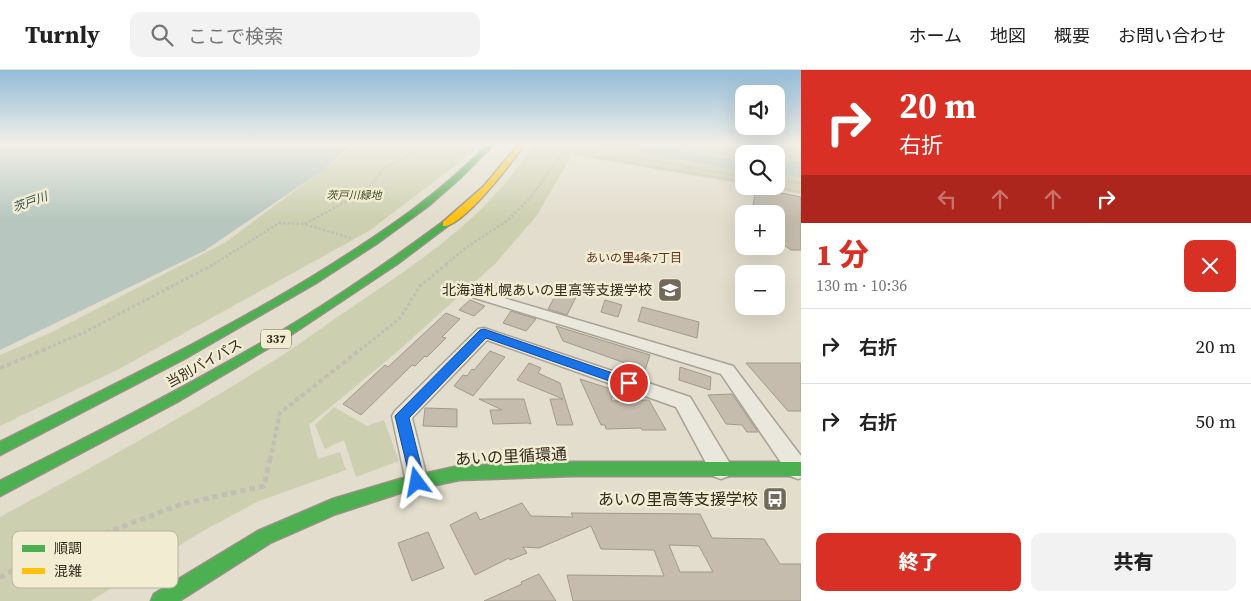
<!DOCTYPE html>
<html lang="ja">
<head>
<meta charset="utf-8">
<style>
  :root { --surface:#fff; --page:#f2f2f2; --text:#222; --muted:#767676; --line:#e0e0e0; --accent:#d93025 }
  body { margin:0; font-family:"Source Serif 4","Noto Sans JP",serif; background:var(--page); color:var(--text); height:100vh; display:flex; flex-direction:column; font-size:19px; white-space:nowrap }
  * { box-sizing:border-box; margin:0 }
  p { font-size:16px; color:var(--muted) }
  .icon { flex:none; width:28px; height:28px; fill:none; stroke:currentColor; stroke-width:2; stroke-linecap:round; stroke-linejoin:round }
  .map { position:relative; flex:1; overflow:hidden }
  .details { display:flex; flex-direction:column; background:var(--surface); width:450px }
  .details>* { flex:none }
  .top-card { background:#d93025; color:#fff; overflow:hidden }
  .controls { position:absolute; left:735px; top:15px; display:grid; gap:10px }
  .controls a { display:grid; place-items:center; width:50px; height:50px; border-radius:10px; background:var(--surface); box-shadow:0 5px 20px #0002; font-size:25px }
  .pin { position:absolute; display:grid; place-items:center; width:42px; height:42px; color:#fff; margin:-21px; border:2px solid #fff; border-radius:50%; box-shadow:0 1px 5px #0007 }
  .me { position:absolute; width:55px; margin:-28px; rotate:347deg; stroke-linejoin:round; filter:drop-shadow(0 0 4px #0008) }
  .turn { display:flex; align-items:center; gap:18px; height:105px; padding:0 15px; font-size:22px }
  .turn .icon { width:65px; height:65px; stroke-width:2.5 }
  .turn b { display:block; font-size:35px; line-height:42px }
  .lanes { display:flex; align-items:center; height:48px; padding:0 15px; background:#0003; justify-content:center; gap:25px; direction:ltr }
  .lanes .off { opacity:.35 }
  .round { display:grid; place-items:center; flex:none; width:52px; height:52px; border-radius:10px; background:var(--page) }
  .summary { display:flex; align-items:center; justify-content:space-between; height:85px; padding:0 15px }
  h1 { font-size:30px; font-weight:800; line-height:38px; color:var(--accent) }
  .primary-button { display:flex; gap:10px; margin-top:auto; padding:10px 15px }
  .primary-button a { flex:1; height:58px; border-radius:10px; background:var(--accent); color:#fff; font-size:20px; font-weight:800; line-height:58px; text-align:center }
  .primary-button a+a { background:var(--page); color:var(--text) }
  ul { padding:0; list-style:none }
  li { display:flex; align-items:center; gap:15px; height:75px; padding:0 15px; border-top:1px solid var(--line) }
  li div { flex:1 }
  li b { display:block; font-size:19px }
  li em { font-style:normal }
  header { display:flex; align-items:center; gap:30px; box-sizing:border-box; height:70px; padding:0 25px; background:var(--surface); border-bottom:1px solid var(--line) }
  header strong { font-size:24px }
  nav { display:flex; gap:28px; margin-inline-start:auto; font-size:18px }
  .search { width:350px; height:45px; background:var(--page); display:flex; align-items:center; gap:12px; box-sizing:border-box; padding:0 18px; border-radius:10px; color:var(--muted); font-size:19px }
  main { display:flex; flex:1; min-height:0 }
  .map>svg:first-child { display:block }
  .green { fill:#cdd0b0 }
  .water { fill:#b7c7bf }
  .building { fill:#c5bcad; stroke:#a1998c; fill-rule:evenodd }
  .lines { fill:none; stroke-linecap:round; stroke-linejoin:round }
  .street-casing { stroke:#a7a295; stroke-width:3 }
  .fast-casing { stroke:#969185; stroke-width:3 }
  .slow-casing { stroke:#969185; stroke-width:3 }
  .path-far4 { stroke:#c2beb4; stroke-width:2; stroke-dasharray:2 1; stroke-linecap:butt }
  .path-far3 { stroke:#c2beb4; stroke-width:2.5; stroke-dasharray:2.5 2; stroke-linecap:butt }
  .path-far2 { stroke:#c2beb4; stroke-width:3; stroke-dasharray:3 2.5; stroke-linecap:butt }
  .path-far1 { stroke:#c2beb4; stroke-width:4; stroke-dasharray:4.5 3; stroke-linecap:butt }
  .path { stroke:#c2beb4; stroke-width:5; stroke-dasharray:5.5 4; stroke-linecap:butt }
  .street { fill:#eae7dd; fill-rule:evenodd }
  .fast { fill:#4caf50; fill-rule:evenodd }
  .slow { fill:#ffc107; fill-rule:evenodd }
  .route { fill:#1a73e8; stroke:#114b97 }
  .labels { text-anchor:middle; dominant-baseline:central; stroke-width:5; stroke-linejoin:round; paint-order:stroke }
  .far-park-label { font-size:11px; font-style:italic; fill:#404e27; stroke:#f2ecd3 }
  .far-water-label { font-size:12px; font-style:italic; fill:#2f5052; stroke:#f2ecd3 }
  .far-neighbourhood-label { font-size:12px; fill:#5c3522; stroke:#f2ecd3 }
  .shield { fill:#f2ecd3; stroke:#6d6555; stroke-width:1 }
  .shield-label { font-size:12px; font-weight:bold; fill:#342b1f }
  .poi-label { font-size:14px; fill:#342b1f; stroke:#f2ecd3; text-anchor:end }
  .street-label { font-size:14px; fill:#342b1f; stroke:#f2ecd3 }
  .near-street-label { font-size:16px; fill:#342b1f; stroke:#f2ecd3 }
  .near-poi-label { font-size:16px; fill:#342b1f; stroke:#f2ecd3; text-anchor:end }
  .key { fill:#f2ecd3; stroke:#b9b29d; stroke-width:1 }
  .key-label { font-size:14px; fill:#342b1f }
</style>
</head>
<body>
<header>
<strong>Turnly</strong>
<div class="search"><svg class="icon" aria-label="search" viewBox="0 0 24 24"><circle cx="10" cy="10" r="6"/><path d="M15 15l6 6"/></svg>ここで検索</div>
<nav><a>ホーム</a><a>地図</a><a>概要</a><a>お問い合わせ</a></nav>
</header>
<main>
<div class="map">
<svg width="801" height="531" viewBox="0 0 801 531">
  <rect width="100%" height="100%" fill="#e2ddcc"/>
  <g class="green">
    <path d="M356 75H478L474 81 369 161 119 299 0 356V285L52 262 226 172Z"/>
    <path d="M533 75H801V124L757 116H776V84H744V114L572 85 537 145 496 193 398 281 309 355 318 389 340 382 346 400 259 431 201 462 91 531H0V447C85 401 171 354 254 303 284 285 313 264 342 244 414 195 486 150 533 75Z"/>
    <path d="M334 337 367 356 384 350 399 391 356 407 344 370 325 379 315 355Z"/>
  </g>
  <g class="water">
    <path d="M0 75H352L323 100 204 181 0 280Z"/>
    <path d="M585 75H657L744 92V101L628 80 596 78Z"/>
    <path d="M801 91V107L776 104V94Z"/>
  </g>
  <g class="building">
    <path d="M756 118 801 127V180H791L776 169V141L753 136Z"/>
    <path d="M562 214 578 219 576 223H578L567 245 548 239Z"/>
    <path d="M470 230 485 236 474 246 459 240Z"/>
    <path d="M605 230 622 235 618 247 601 242Z"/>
    <path d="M642 237 699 252 697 268 638 251Z"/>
    <path d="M511 241 536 249 526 261 503 253Z"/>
    <path d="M446 243 460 249 442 267 446 268 427 287 425 286 415 296 412 295 361 345 343 334 385 295 388 297Z"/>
    <path d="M556 256 650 285 645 300 563 271Z"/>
    <path d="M490 281 505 287 473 326 454 316 463 305 467 306 472 299 474 300Z"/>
    <path d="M529 293 541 298 538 303 560 313 573 355H557L550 329H563L517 310Z"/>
    <path d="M746 293H801V341H788Z"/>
    <path d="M680 297 711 307 710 320 679 310Z"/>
    <path d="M580 309 614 320 611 331 649 330 666 360H642L641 358 606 359 605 355H601Z"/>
    <path d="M732 324 758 362H747L742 355 726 354 708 325Z"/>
    <path d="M479 329H524L531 354 528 353 493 354 490 340H502Z"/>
    <path d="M425 338 457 339V357L423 356Z"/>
    <path d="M522 433 531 446 573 447 571 443 700 444 712 468 764 469 780 494H801V531H573L567 505 664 506 654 480 601 479 591 456 539 478 523 477 527 483 510 490 509 488 475 505 450 455 476 442 480 450ZM669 475 699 476 713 502H680Z"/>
    <path d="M428 462 444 498 412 511 398 473Z"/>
    <path d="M539 504 556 531H484L522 514 521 512Z"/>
  </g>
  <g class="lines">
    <defs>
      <g id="street">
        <path d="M477 220 733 296 801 386V408L798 409 790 406 721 304 472 227 470 224 472 221Z"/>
        <path d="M484 258 690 327 729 392 732 399 729 406 721 409 713 406 676 337 487 270 412 348 428 412 425 419 417 422 409 419 406 412 392 346 395 341 478 259Z"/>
      </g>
      <g id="fast">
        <path d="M487 75H493L461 107 428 136 376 174 316 213 184 289 0 385V372C111 316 223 263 328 197 385 161 440 124 487 75Z"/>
        <path d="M443 152 450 154 397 194 289 266 177 332 0 426V411C95 364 189 316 280 262 337 228 390 191 443 152Z"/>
        <path d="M571 392H801V406H571L459 410 400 423 336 444 270 473 179 531H151L154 524 258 461 333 429 400 409 459 396Z"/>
      </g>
      <path id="slow" d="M518 75H524C513 91 462 158 443 156V152L484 116Z"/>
    </defs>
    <use href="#street" class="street-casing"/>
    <use href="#fast" class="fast-casing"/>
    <use href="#slow" class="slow-casing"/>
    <g class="path-far4">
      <path d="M560 75 567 80 595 87 744 112"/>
      <path d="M679 75 744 87"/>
      <path d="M801 75 798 78 801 81"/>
      <path d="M604 87 657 91 744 107"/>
      <path d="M776 87 801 84"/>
      <path d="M776 110 801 113"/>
      <path d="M769 116 801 122"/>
      <path d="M355 127 373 113 384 98 416 82"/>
      <path d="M531 127 560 86 567 80"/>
    </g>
    <g class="path-far3">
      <path d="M305 154 356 126"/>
      <path d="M214 194 279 153 304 154 351 168"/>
      <path d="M446 194 467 177 507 151 532 126"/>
    </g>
    <g class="path-far2">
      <path d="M43 280 85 262 216 193"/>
      <path d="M360 280 400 248 420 216 448 193"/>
    </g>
    <g class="path-far1">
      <path d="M0 298 46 279"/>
      <path d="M270 390 280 343 361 279"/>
    </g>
    <path class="path" d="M0 508 23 494 182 434 264 416 270 389"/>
    <use href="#street" class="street"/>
    <use href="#fast" class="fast"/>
    <use href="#slow" class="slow"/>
  </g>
  <linearGradient id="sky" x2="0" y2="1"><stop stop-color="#94bcd8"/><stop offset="0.5" stop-color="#f2f0e8"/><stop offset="1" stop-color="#f2f0e8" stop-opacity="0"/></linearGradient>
  <rect width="801" height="149" fill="url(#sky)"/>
  <path class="route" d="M484 259 633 310 635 313 633 316H624L486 268 409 348 425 412 423 417 417 419 412 417 395 346 480 260Z"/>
  <defs>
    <symbol id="school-square" viewBox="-11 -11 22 22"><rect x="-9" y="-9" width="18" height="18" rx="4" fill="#71695c" stroke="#f2ecd3"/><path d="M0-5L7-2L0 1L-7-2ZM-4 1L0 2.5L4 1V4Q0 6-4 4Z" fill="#fff"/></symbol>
    <symbol id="bus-square" viewBox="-11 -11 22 22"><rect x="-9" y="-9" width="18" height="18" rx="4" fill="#71695c" stroke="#f2ecd3"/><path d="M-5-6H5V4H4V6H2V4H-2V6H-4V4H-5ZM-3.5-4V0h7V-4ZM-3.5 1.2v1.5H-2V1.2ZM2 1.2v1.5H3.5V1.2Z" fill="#fff"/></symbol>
  </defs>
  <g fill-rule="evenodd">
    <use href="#school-square" x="656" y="206" width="28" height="28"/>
    <use href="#bus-square" x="761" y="415" width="28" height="28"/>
  </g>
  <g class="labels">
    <g class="far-park-label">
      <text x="354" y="125">茨戸川緑地</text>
    </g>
    <g class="far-water-label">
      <text transform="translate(30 132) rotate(-20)">茨戸川</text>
    </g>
    <g class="far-neighbourhood-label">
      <text x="634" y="188">あいの里4条7丁目</text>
    </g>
    <rect class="shield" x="261" y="259.5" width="30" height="19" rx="4"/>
    <g class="shield-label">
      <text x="276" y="269">337</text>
    </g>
    <g class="poi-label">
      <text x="652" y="220">北海道札幌あいの里高等支援学校</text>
    </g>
    <g class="street-label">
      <text transform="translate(204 293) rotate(-29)">当別バイパス</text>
    </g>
    <g class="near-street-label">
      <text transform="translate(511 386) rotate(-3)">あいの里循環通</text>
    </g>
    <g class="near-poi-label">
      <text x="758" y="429">あいの里高等支援学校</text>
    </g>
  </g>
  <rect x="12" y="461" width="166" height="57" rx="8" class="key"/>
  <rect x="22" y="475" width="23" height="7" fill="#4caf50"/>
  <rect x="22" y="498" width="23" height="6" fill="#ffc107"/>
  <g class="key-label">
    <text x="54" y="483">順調</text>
    <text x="54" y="506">混雑</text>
  </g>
</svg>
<div class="controls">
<a><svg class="icon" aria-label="sound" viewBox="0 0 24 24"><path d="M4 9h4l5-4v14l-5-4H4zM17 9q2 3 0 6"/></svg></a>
<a><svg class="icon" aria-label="search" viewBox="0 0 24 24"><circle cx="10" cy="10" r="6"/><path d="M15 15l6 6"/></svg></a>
<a>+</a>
<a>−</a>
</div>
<div class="pin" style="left:629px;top:313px;background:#d93025"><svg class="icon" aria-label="arrive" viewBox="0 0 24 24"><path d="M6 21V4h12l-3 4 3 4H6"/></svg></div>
<svg class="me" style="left:417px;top:412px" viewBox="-20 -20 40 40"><path d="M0-17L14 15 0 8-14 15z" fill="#1a73e8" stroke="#fff" stroke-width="4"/></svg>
</div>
<section class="details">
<div class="top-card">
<div class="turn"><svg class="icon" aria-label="right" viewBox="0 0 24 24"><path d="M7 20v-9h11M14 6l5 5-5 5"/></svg><div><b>20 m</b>右折</div></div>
<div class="lanes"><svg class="icon off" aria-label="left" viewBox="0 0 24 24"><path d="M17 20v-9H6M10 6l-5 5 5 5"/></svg><svg class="icon off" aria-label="ahead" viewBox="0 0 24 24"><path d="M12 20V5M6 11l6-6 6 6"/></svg><svg class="icon off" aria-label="ahead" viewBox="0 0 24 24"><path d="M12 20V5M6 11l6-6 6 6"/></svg><svg class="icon" aria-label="right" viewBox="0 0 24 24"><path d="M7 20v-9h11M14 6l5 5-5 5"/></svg></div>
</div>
<div class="summary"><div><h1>1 分</h1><p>130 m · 10:36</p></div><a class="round" style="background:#d93025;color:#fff"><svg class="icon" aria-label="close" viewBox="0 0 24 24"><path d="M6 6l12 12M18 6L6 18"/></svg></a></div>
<ul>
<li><svg class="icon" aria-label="right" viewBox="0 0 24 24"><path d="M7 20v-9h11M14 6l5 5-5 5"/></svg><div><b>右折</b></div><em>20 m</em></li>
<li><svg class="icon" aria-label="right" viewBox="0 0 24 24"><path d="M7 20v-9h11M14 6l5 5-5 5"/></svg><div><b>右折</b></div><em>50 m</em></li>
</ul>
<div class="primary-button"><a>終了</a><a>共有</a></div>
</section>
</main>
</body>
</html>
